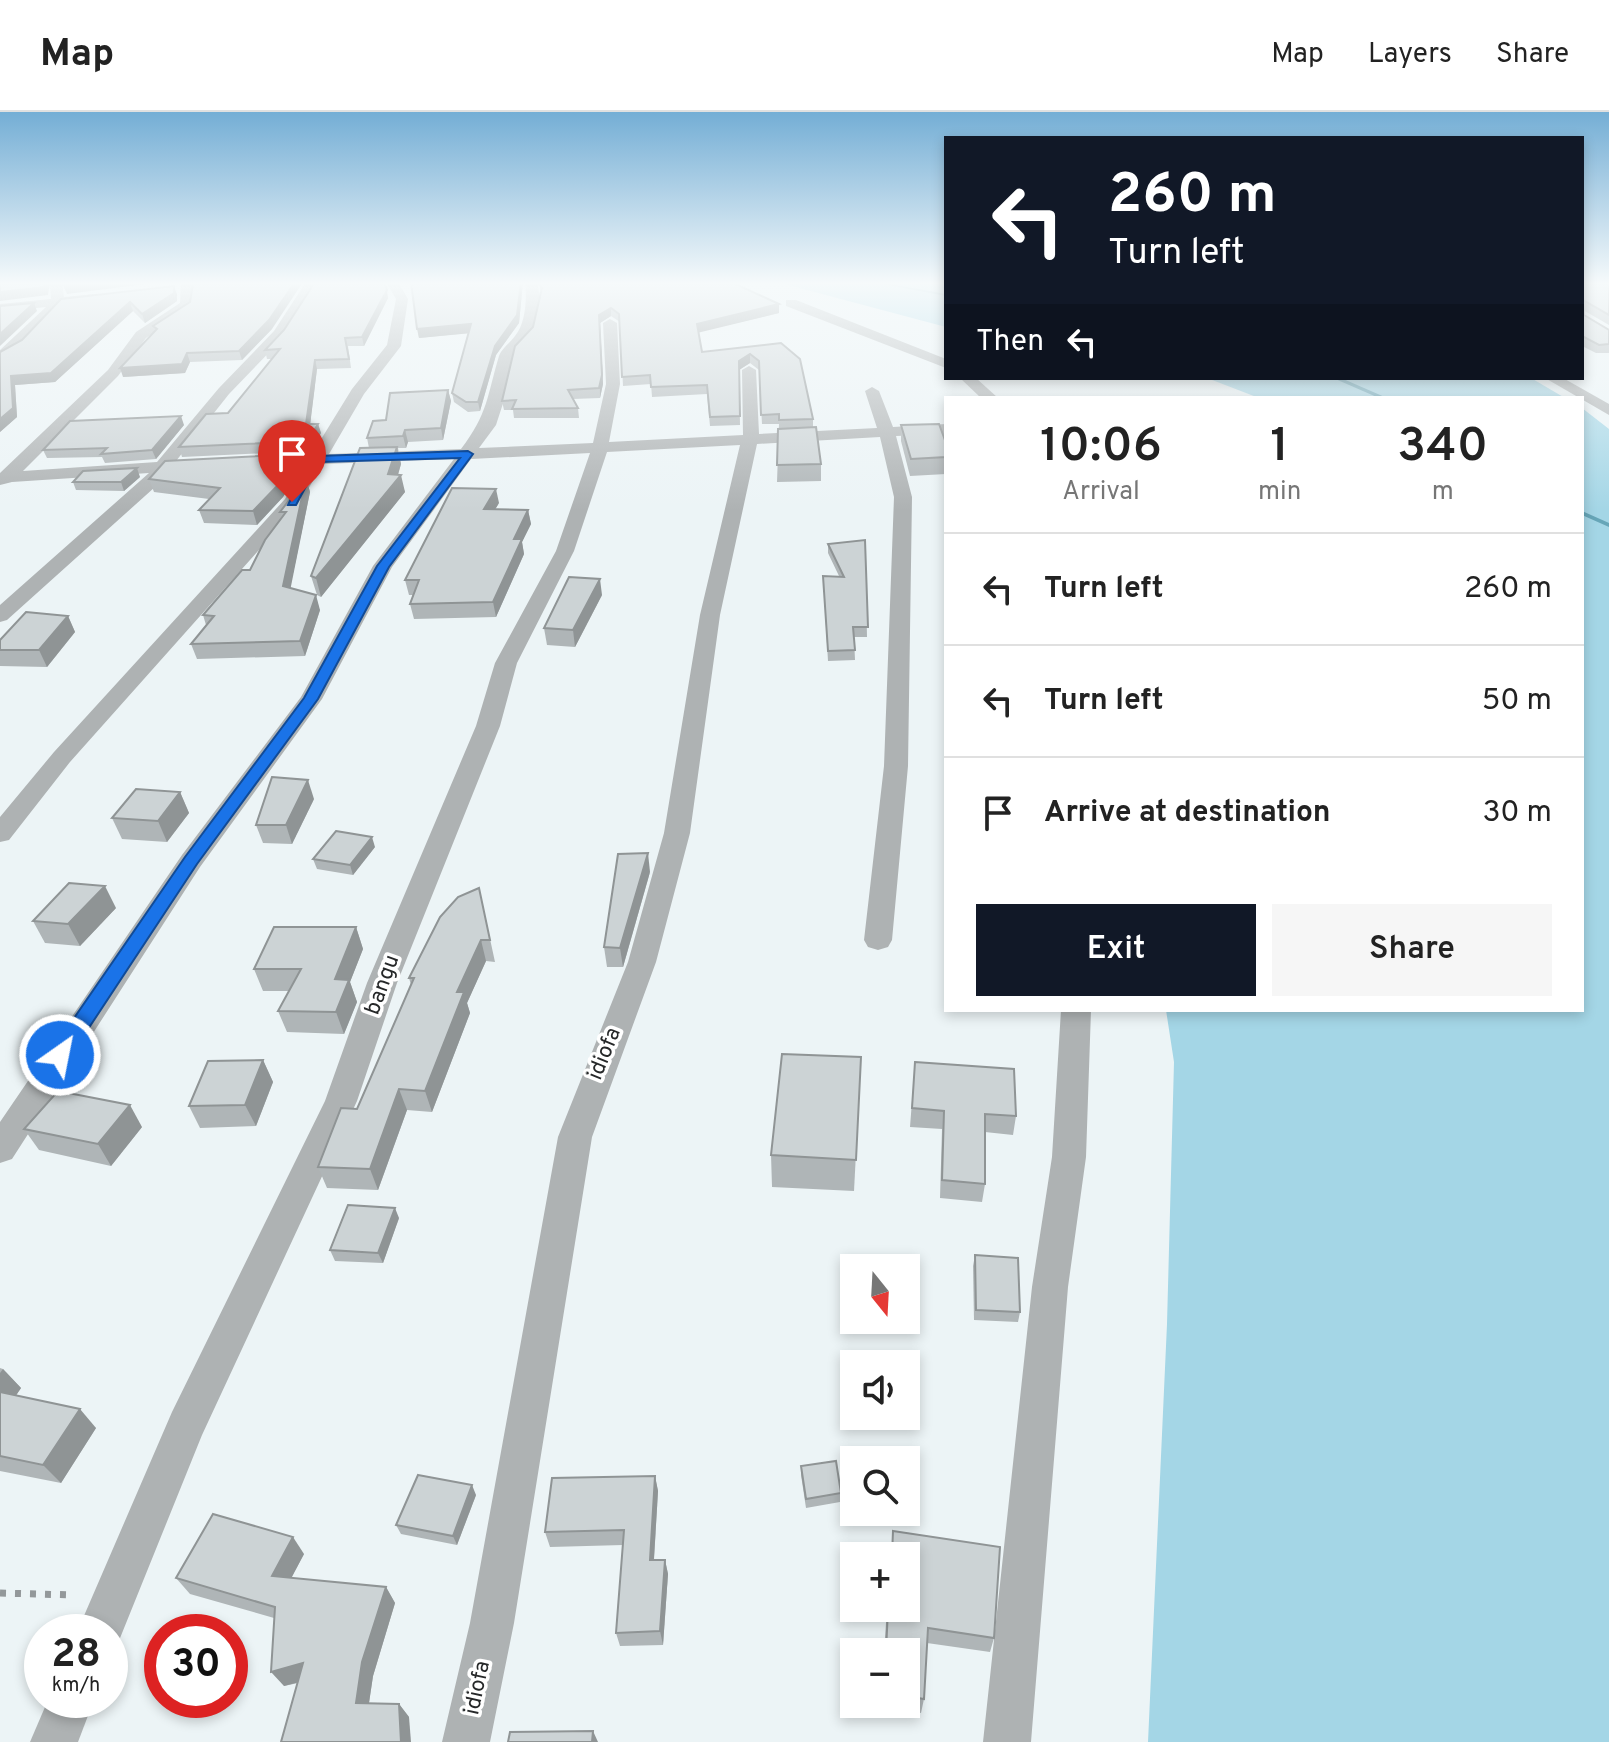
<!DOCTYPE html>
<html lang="en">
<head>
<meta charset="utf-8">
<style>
  :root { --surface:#fff; --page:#f6f6f6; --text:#222; --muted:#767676; --line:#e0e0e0; --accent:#111827 }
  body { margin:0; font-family:Overpass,sans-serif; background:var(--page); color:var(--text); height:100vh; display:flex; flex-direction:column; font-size:30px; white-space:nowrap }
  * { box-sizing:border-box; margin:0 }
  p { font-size:26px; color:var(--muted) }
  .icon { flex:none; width:44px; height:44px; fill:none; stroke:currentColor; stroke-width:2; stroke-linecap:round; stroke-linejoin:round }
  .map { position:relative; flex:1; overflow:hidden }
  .drawer { position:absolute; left:944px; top:284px; width:640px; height:616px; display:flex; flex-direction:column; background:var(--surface); border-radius:0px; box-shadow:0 4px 12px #0003 }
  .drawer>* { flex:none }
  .hud { position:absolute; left:944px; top:24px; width:640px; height:244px; border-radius:0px; box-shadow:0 4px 12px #0003; background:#111827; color:#fff; overflow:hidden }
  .needle { width:52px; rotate:162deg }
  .tools { position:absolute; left:840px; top:1142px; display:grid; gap:16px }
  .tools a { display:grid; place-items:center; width:80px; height:80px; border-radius:0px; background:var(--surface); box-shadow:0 4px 12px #0003; font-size:40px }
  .speed { position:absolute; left:24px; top:1502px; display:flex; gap:16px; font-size:40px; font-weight:700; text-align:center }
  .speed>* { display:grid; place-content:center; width:104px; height:104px; border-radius:50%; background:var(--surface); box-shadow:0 4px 12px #0003; line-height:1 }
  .speed small { font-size:20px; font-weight:400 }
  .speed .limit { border:12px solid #d22; background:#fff; color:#111 }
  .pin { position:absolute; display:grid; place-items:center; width:68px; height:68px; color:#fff; margin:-82px -34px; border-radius:50% 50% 50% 0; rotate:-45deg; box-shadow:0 0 8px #0007 }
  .pin .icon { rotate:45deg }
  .me { position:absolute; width:88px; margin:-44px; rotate:33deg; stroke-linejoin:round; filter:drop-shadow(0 0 6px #0008) }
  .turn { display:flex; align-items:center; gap:28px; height:168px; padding:0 32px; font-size:36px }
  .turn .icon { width:104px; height:104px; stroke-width:2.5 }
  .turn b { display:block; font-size:56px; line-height:68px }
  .then { display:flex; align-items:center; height:76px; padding:0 32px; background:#0003; gap:16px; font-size:30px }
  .eta { display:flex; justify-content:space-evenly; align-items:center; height:136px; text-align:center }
  .eta b { font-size:48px; font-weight:600; line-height:56px }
  .button { display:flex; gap:16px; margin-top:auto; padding:16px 32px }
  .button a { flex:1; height:92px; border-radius:0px; background:var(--accent); color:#fff; font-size:32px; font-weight:600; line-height:92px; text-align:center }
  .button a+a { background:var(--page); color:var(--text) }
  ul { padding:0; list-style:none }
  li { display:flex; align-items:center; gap:24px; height:112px; padding:0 32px; border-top:2px solid var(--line) }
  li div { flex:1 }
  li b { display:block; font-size:30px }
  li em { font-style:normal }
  header { display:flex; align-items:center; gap:48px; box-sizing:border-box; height:112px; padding:0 40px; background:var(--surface); border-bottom:2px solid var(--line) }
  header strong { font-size:38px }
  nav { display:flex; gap:44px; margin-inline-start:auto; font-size:28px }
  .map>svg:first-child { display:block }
  .green { fill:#a4d6e6 }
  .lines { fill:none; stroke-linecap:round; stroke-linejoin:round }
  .stream { fill:#67a6b8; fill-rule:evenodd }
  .path { stroke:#93989a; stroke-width:7; stroke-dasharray:6 9; stroke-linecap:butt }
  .street { fill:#aeb2b3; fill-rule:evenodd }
  .wall { fill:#afb5b7 }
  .shaded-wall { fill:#8f9495 }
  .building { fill:#ccd3d5; stroke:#8f9495; stroke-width:2 }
  .route { fill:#1a73e8; stroke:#114b97; stroke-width:2 }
  .labels { text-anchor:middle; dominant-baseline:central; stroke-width:7; stroke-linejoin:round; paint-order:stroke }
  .street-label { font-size:22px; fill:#262829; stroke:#fff }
</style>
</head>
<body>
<header>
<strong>Map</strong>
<nav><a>Map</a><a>Layers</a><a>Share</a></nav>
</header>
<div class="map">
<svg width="1609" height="1630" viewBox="0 0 1609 1630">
  <rect width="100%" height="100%" fill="#ecf4f6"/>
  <g class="green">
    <path d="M777 170H946V215Z"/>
    <path d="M1207 266H1531L1565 286H1259Z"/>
    <path d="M1582 296 1609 317V1630H1148L1167 1212 1174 950 1166 898H1582Z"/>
  </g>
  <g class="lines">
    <g class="stream">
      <path d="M872 170H879L946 182V184Z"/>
      <path d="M1333 266H1341L1387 286H1379Z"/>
      <path d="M1582 399 1609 411V415L1582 403Z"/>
    </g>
    <path class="path" d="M0 1481 74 1483"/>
    <g class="street">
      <path d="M50 170H62L64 185 95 182 101 186 62 193 23 235 0 249V238L46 195 0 200V192L51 187Z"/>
      <path d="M181 170H193L191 196 146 226 118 264 23 359 157 350 219 276 274 219 306 170H318L284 225 229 282 176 349 204 348V356L167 359 155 375 7 508 0 510V493L149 361 12 370 0 373V361L108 258 136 220 180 191Z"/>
      <path d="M386 170H398L408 187 401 234 364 282 329 342 461 337C488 302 487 284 499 244 502 236 510 231 515 224 526 211 527 186 525 170H537L540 184 531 223 514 242 508 276 496 313 479 336 593 331 606 272 603 211 610 207 617 211 620 272 609 330 743 323 742 258 749 254 756 258 759 322 877 316 865 279 872 275 879 279 893 315 946 312V322L896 324 912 385 908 654 892 828 888 835 878 838 868 835 864 828 884 654 894 385 880 325 757 332 720 503 690 721 656 850 592 1025 514 1511 490 1630H442L470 1511 558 1025 628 850 664 721 700 503 740 333 607 340 574 439 517 551 500 614 397 871 357 989 202 1323 116 1536 110 1538V1520H77L172 1300 325 989 367 871 476 614 495 551 556 439 590 341 471 347 392 455 322 587 200 755 12 1047 0 1051V1010L182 743 301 585 373 454 454 347 323 352 298 394 70 650 9 728 0 730V705L54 640 285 387 306 352 260 354 252 349 260 344 312 342 352 277 387 233 396 187Z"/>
      <path d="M786 188H796L946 247V256L786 194Z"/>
      <path d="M960 266H976L998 286H981Z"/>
      <path d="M1545 266H1563L1609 292V303Z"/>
      <path d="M1061 898H1091L1086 1045 1068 1175 1031 1630H983L1032 1175 1052 1045Z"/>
      <path d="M48 1588H94L78 1630H30Z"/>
    </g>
  </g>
  <g class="wall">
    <path d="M411 170H523L519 211 496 243 480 299 468 300 454 290 452 281 468 221 419 226Z"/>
    <path d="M538 170H731L779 201 698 220 702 240 781 231 813 307V315L821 352V369L777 370 779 312H762L759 258 750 251 739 258 740 313 710 314 707 282 652 285 651 272 623 274 620 210 611 204 600 211 603 272 600 286 573 287 578 296 579 306H514L513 298H504L502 289 533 215 541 179Z"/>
    <path d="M1582 170H1609V213L1583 198 1584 203 1609 218V241H1596L1582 234Z"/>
    <path d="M177 182V189L145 211 133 199 55 270 15 273 17 305 0 320 22 228 61 187Z"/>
    <path d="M388 186 364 234H348L351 256 317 257 310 312H318L321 321 310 339 182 345 179 335 228 301 272 247H267L265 238 284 218Z"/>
    <path d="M190 190 272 217 242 248 190 250 185 261 123 265 155 219 153 214Z"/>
    <path d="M448 278 451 289 443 328 408 330 406 336H398L401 352 398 363 405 380 321 485 317 483 311 464 369 336 367 326 386 308Z"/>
    <path d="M184 313 156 347 105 351 102 345 47 346 43 338Z"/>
    <path d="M901 313 946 331V362L910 364 901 329Z"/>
    <path d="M301 355 283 385 257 413 204 411 199 398 209 387 154 380 149 367Z"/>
    <path d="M140 365 124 379 76 378 73 370Z"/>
    <path d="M306 366 310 380 290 476 320 498 305 544 197 547 191 532 206 513 203 503 250 458 282 406 280 400Z"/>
    <path d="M499 391 495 397 528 398 531 412 522 430 524 442 496 505 414 507 410 492 414 483H409L405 468Z"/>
    <path d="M865 428 867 525H854L855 548 828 549 823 464H839L828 441V432Z"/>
    <path d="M602 483 575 535 547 533 544 516Z"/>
    <path d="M68 504 75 520 47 555 0 554V528Z"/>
    <path d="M180 680 189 701 167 730 122 727 112 706Z"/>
    <path d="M314 687 292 732 263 731 256 713Z"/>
    <path d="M375 735 353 763 317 757 313 747Z"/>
    <path d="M650 760 623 855H607L604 835Z"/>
    <path d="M479 776 495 850 486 849 467 891 470 901 432 1000 407 998 378 1078 327 1076 318 1055 357 997 411 873 409 866Z"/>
    <path d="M116 796 80 834 45 831 33 809Z"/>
    <path d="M356 815 363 837 350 870 357 890 344 922 287 920 278 899 289 879H263L254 857Z"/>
    <path d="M861 945 854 1079 772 1075 771 1043Z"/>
    <path d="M263 948 273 970 256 1014 200 1016 189 994Z"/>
    <path d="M915 950 1016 1004 1013 1023 985 1020V1072L982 1090 940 1086 942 1017 910 1015Z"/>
    <path d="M142 1015 111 1054 39 1038 24 1017Z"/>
    <path d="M399 1106 383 1151 335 1149 330 1138Z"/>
    <path d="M975 1143 1020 1200 1018 1210 974 1208 973 1154Z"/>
    <path d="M0 1256 3 1257 21 1276 16 1283 96 1316 61 1371 0 1359Z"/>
    <path d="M801 1354 841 1381 840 1390 806 1396 801 1363Z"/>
    <path d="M655 1364 658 1379 654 1448H665L668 1462 663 1533 620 1534 616 1521 623 1433 550 1435 545 1420Z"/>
    <path d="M476 1383 457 1433 401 1422 396 1413Z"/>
    <path d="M893 1419 994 1526 990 1540 927 1531 924 1587 921 1601 881 1594V1592H906V1540H884L887 1496H906V1444H891Z"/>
    <path d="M304 1442 291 1466 386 1475 395 1491 373 1564 369 1591 399 1592 409 1605 298 1571 284 1574 274 1506 190 1482 176 1466Z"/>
  </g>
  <g class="shaded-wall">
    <path d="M45 170H50L48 183 0 189V180Z"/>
    <path d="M94 170H161L67 182 63 173Z"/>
    <path d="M295 170H303L272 217 242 248 239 239Z"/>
    <path d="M521 170H523L519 211 496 243 480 299 478 290 495 234Z"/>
    <path d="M174 174 177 182V189L145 211 142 202Z"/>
    <path d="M387 178 388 186 364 234 362 225Z"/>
    <path d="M130 190 133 199 55 270 15 273 17 305 0 320V307L11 264Z"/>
    <path d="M34 191 37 199 0 234V222Z"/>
    <path d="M779 192V201L697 221V212Z"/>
    <path d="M611 196V204L600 211 603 272 600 286 599 203Z"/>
    <path d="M471 212 472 221 419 226 417 217Z"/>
    <path d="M187 241 190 250 185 261 123 265 120 256Z"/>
    <path d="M750 242V251L739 258 740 313 739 249Z"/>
    <path d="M315 248 317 257 309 322 306 312Z"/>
    <path d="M448 278 451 289 443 328 441 316Z"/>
    <path d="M181 304 184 313 156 347 152 338Z"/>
    <path d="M318 312 321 321 310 339 308 329Z"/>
    <path d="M405 318 408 330 406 336 403 324Z"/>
    <path d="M397 335 401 352 396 369 401 363 405 380 321 485 316 466 388 362Z"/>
    <path d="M297 342 301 355 283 385 257 413 253 399Z"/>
    <path d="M137 356 140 365 124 379 121 370Z"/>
    <path d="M306 366 310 380 288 489 283 474Z"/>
    <path d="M496 377 499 391 487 411 484 397Z"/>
    <path d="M528 398 531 412 522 430 524 442 496 505 493 490 514 427Z"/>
    <path d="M600 467 602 483 575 535 573 518Z"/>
    <path d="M316 483 320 498 305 544 300 529Z"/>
    <path d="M68 504 75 520 47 555 39 538Z"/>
    <path d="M308 668 314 687 292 732 286 713Z"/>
    <path d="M180 680 189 701 167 730 158 709Z"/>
    <path d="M372 725 375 735 353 763 350 753Z"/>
    <path d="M648 741 650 760 623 855 620 836Z"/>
    <path d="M105 774 116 796 80 834 68 812Z"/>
    <path d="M356 815 363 837 350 870 357 890 344 922 336 900 335 867Z"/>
    <path d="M481 828 486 849 467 891 470 901 432 1000 425 979 457 880Z"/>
    <path d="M263 948 273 970 256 1014 245 993Z"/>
    <path d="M399 977 407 998 378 1078 370 1057Z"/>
    <path d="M130 993 142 1015 111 1054 98 1032Z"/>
    <path d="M395 1096 399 1106 383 1151 378 1141Z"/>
    <path d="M3 1257 21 1276 7 1297 0 1290V1261Z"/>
    <path d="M80 1297 96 1316 61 1371 43 1353Z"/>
    <path d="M655 1364 658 1379 653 1462 650 1448Z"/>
    <path d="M472 1373 476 1383 457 1433 453 1424Z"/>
    <path d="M293 1425 304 1442 284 1480 272 1464Z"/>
    <path d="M665 1448 668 1462 663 1533 660 1519Z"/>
    <path d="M386 1475 395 1491 373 1564 367 1604 356 1591 362 1550Z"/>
    <path d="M303 1551 315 1566 284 1574 271 1560Z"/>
    <path d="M399 1592 409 1605 411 1630H401Z"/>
    <path d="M593 1619 598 1630H592Z"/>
  </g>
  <g class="building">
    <path d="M0 170H45V175L0 180Z"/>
    <path d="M63 170H94L63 173Z"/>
    <path d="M207 170H295L269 208 239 239 187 241 182 252 120 256 157 217 153 214 190 190 193 172Z"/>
    <path d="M315 170H384L387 178 362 225 345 226 349 247 315 248 306 312H318L308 329 179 335 206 302 228 301 280 237 265 238 284 218Z"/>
    <path d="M411 170H521L517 203 495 234 478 290H466L452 281 471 212 417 217Z"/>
    <path d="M539 170H731L779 192 697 212 702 240 781 231 800 247 813 307 779 308V302L761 303 759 249 750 242 739 249 740 304 710 305 707 273 651 275 650 263 622 265 619 202 611 196 599 203 602 263 599 276 568 278 578 296 512 297 516 288 502 289 515 234 533 215 542 176Z"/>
    <path d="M1582 170H1609V203L1583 188 1584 203 1609 218V232L1599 233 1582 224Z"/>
    <path d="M174 174V181L142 202 130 190 51 261 11 264 13 296 0 307V240L22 228 61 187Z"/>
    <path d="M34 191 0 222V194Z"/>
    <path d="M448 278 441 316 405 318 403 324 367 326 373 309 386 308 390 281Z"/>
    <path d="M181 304 152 338 101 342 107 336 43 338 70 309Z"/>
    <path d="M939 312 946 331V345L911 347 901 313Z"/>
    <path d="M816 315 821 352 777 353 778 317Z"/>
    <path d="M397 335 388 362 401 363 316 466 311 464 360 336Z"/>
    <path d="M297 342 279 372 253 399 199 398 220 376 149 367 165 349Z"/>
    <path d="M137 356 121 370H73L83 359Z"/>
    <path d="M306 366 283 474 316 483 300 529 191 532 214 504 203 503 242 458H250L265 428 286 400H280Z"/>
    <path d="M452 376 496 377 484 397 528 398 514 427H522L493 490 410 492 419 468H405Z"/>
    <path d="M865 428 868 515H853L855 538 828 539 823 464 844 465 828 432Z"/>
    <path d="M569 465 600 467 573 518 544 516Z"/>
    <path d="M26 500 68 504 39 538H0V528Z"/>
    <path d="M272 665 308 668 286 713H256Z"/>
    <path d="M136 677 180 680 158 709 112 706Z"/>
    <path d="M336 719 372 725 350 753 313 747Z"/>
    <path d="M648 741 620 836 604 835 618 742Z"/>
    <path d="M69 771 105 774 68 812 33 809Z"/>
    <path d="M479 776 490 828H481L457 880H464L425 979 399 977 370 1057 318 1055 341 996 357 997 414 866H409L440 805 458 785Z"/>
    <path d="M274 815H356L335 867 349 868 336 900 278 899 301 857H254Z"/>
    <path d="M782 942 861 945 856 1048 771 1043Z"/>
    <path d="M263 948 245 993 189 994 208 949Z"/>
    <path d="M915 950 1014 957 1016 1004 985 1002V1072L942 1068 944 999 912 996Z"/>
    <path d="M58 979 130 993 98 1032 24 1017Z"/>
    <path d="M348 1093 395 1096 378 1141 330 1138Z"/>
    <path d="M975 1143 1018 1146 1020 1200 976 1198Z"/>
    <path d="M0 1280 80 1297 43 1353 0 1344Z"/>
    <path d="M836 1349 841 1381 806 1387 801 1354Z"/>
    <path d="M418 1363 472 1373 453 1424 396 1413Z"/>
    <path d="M655 1364 650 1448H665L660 1519 616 1521 624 1418 545 1420 552 1366Z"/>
    <path d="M213 1402 293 1425 272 1464 386 1475 362 1550 356 1591 399 1592 401 1630H281L303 1551 271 1560 275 1495 176 1466Z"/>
    <path d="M893 1419 1000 1435 994 1526 928 1516 924 1587 906 1584V1540H886L888 1496H906V1444H892Z"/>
    <path d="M593 1619 592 1630H508L510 1620Z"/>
  </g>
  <linearGradient id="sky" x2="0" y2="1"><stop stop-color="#74aed5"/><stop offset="0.43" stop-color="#f6fafb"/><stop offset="1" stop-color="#f6fafb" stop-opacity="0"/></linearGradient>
  <rect width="1609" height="398" fill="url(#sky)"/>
  <path class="route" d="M468 339 473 342 389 455 318 587 197 752 67 949H52L49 943 52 938 185 745 304 586 377 454 460 346 319 350 296 393H288L310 347 316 344Z"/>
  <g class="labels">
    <g class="street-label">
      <text transform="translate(383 873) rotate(-70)">bangu</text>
      <text transform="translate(605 942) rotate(-68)">idiofa</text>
      <text transform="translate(478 1576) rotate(-78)">idiofa</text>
    </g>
  </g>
</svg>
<div class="tools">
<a><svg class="needle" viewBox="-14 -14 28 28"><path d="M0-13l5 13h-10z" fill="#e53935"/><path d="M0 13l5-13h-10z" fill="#767676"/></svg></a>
<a><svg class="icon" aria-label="sound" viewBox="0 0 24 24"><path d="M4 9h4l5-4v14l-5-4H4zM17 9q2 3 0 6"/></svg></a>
<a><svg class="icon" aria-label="search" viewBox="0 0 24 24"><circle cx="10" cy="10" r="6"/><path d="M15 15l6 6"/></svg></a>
<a>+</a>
<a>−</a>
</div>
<div class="speed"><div>28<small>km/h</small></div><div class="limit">30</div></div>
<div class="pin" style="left:292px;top:390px;background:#d93025"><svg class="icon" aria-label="arrive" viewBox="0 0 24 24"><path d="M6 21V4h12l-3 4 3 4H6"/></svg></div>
<svg class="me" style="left:60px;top:943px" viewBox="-20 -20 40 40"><circle r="17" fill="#1a73e8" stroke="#fff" stroke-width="3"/><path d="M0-11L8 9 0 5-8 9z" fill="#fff"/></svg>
<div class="hud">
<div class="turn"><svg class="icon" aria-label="left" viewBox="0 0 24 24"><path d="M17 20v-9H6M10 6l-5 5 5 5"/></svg><div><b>260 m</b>Turn left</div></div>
<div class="then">Then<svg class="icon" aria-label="left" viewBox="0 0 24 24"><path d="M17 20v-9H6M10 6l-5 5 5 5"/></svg></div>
</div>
<section class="drawer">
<div class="eta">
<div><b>10:06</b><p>Arrival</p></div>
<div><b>1</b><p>min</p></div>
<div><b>340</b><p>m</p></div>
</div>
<ul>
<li><svg class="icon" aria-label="left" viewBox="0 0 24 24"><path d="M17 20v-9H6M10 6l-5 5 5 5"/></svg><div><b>Turn left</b></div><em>260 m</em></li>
<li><svg class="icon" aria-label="left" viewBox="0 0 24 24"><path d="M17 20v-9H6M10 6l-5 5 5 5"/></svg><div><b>Turn left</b></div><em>50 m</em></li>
<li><svg class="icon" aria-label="arrive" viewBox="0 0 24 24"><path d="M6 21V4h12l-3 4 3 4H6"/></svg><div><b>Arrive at destination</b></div><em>30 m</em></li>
</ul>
<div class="button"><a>Exit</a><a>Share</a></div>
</section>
</div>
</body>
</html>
